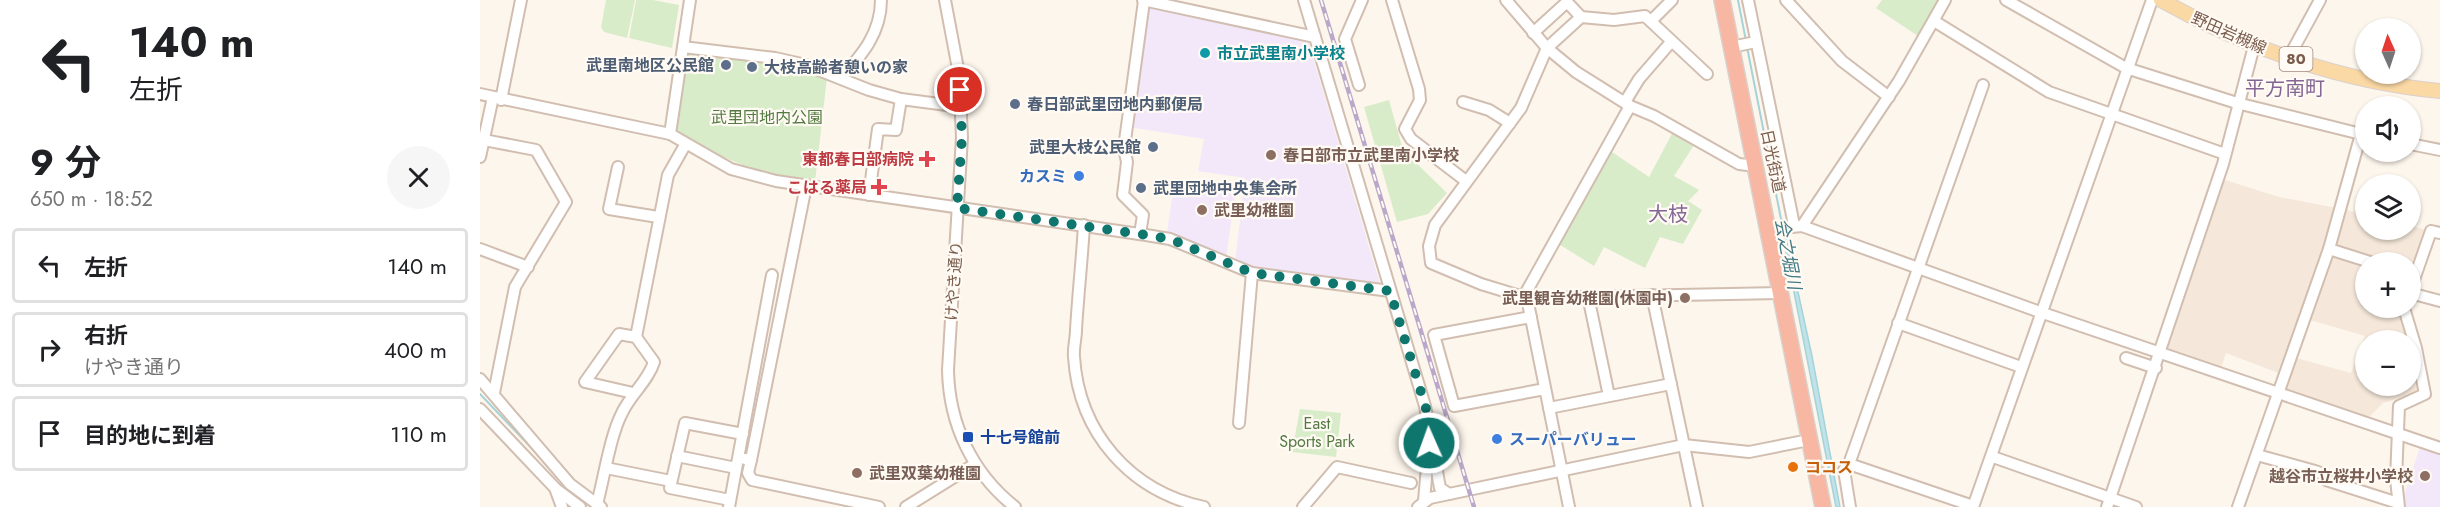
<!DOCTYPE html>
<html lang="ja">
<head>
<meta charset="utf-8">
<style>
  :root { --surface:#fff; --page:#f6f6f6; --text:#202124; --muted:#757577; --line:#e0e0e0 }
  body { margin:0; font-family:Jost,"Noto Sans JP",sans-serif; background:var(--page); color:var(--text); height:100vh; display:flex; flex-direction:column; font-size:22px; white-space:nowrap }
  * { box-sizing:border-box; margin:0 }
  p { font-size:20px; color:var(--muted) }
  .icon { flex:none; width:33px; height:33px; fill:none; stroke:currentColor; stroke-width:2; stroke-linecap:round; stroke-linejoin:round }
  .map { position:relative; flex:1; overflow:hidden }
  .drawer { display:flex; flex-direction:column; background:var(--surface); width:480px }
  .drawer>* { flex:none }
  .hud { background:#fff; color:var(--text); overflow:hidden }
  .needle { width:39px; rotate:357deg }
  .controls { position:absolute; left:1875px; top:18px; display:grid; gap:12px }
  .controls a { display:grid; place-items:center; width:66px; height:66px; border-radius:50%; background:var(--surface); box-shadow:0 2px 4px #0004; font-size:30px }
  .pin { position:absolute; display:grid; place-items:center; width:51px; height:51px; color:#fff; margin:-26px; border:3px solid #fff; border-radius:50%; box-shadow:0 2px 6px #0007 }
  .me { position:absolute; width:66px; margin:-33px; rotate:358deg; stroke-linejoin:round; filter:drop-shadow(0 0 4px #0008) }
  .turn { display:flex; align-items:center; gap:21px; height:126px; padding:0 30px; font-size:27px }
  .turn .icon { width:78px; height:78px; stroke-width:2.5 }
  .turn b { display:block; font-size:42px; line-height:51px }
  .round { display:grid; place-items:center; flex:none; width:63px; height:63px; border-radius:32px; background:var(--page) }
  .head { display:flex; align-items:center; justify-content:space-between; height:102px; padding:0 30px }
  h1 { font-size:36px; font-weight:700; line-height:45px }
  ul { padding:0; list-style:none }
  li { display:flex; align-items:center; gap:18px; height:75px; margin:0 12px 9px; padding:0 18px; border:3px solid var(--line); border-radius:6px }
  li div { flex:1 }
  li b { display:block; font-size:22px }
  li em { font-style:normal }
  main { display:flex; flex:1; min-height:0 }
  .map>svg:first-child { display:block }
  .residential { fill:#f5e8da }
  .education { fill:#f3e8fa }
  .green { fill:#d8ecc9 }
  .water { fill:#bfe3e8; stroke:#a5d3da; stroke-width:1.5 }
  .lines { fill:none; stroke-linecap:round; stroke-linejoin:round }
  .stream { stroke:#a5d3da; stroke-width:2 }
  .minor-casing { stroke:#d1beb0; stroke-width:14 }
  .major-casing { stroke:#dad1cd; stroke-width:16 }
  .highway-casing { stroke:#dad1cd; stroke-width:18 }
  .minor { stroke:#fff; stroke-width:10 }
  .major { stroke:#fbd9a5; stroke-width:14 }
  .highway { stroke:#f7b7a3; stroke-width:15 }
  .rail-casing { stroke:#b9a8c9; stroke-width:4.5 }
  .rail { stroke:#fffaf3; stroke-width:2; stroke-dasharray:7; stroke-linecap:butt }
  .route { stroke:#0f766e; stroke-width:10; stroke-dasharray:0 18 }
  .culture-dot { fill:#0f9aa8; stroke:#fffaf3; stroke-width:2 }
  .service-dot { fill:#5c6f8a; stroke:#fffaf3; stroke-width:2 }
  .education-dot { fill:#8d6e63; stroke:#fffaf3; stroke-width:2 }
  .health-dot { fill:#e0444e; stroke:#fffaf3; stroke-width:2 }
  .shop-dot { fill:#3f7fe0; stroke:#fffaf3; stroke-width:2 }
  .transit-dot { fill:#1a4fb4; stroke:#fffaf3; stroke-width:2 }
  .food-dot { fill:#e8710a; stroke:#fffaf3; stroke-width:2 }
  .labels { text-anchor:middle; dominant-baseline:central; stroke-width:4.5; stroke-linejoin:round; paint-order:stroke }
  .shield { fill:#fffaf3; stroke:#a28b7f; stroke-width:1.5 }
  .shield-label { font-size:15px; font-weight:bold; fill:#7a5c4d }
  .street-label { font-size:16px; fill:#7a5c4d; stroke:#fffaf3 }
  .culture-label { font-size:16px; font-weight:bold; fill:#0d838f; stroke:#fffaf3; text-anchor:start }
  .service-label { font-size:16px; font-weight:bold; fill:#4e5e75; stroke:#fffaf3; text-anchor:start }
  .park-label { font-size:16px; fill:#537a41; stroke:#fffaf3 }
  .education-label { font-size:16px; font-weight:bold; fill:#785e54; stroke:#fffaf3; text-anchor:start }
  .health-label { font-size:16px; font-weight:bold; fill:#be3a42; stroke:#fffaf3; text-anchor:end }
  .shop-label { font-size:16px; font-weight:bold; fill:#366cbe; stroke:#fffaf3; text-anchor:end }
  .transit-label { font-size:16px; font-weight:bold; fill:#164399; stroke:#fffaf3; text-anchor:start }
  .food-label { font-size:16px; font-weight:bold; fill:#c56008; stroke:#fffaf3; text-anchor:start }
  .water-label { font-size:18px; font-style:italic; fill:#437c86; stroke:#fffaf3 }
  .quarter-label { font-size:20px; fill:#846695; stroke:#fffaf3 }
</style>
</head>
<body>
<main>
<section class="drawer">
<div class="hud">
<div class="turn"><svg class="icon" aria-label="left" viewBox="0 0 24 24"><path d="M17 20v-9H6M10 6l-5 5 5 5"/></svg><div><b>140 m</b>左折</div></div>
</div>
<div class="head"><div><h1>9 分</h1><p>650 m · 18:52</p></div><a class="round"><svg class="icon" aria-label="close" viewBox="0 0 24 24"><path d="M6 6l12 12M18 6L6 18"/></svg></a></div>
<ul>
<li><svg class="icon" aria-label="left" viewBox="0 0 24 24"><path d="M17 20v-9H6M10 6l-5 5 5 5"/></svg><div><b>左折</b></div><em>140 m</em></li>
<li><svg class="icon" aria-label="right" viewBox="0 0 24 24"><path d="M7 20v-9h11M14 6l5 5-5 5"/></svg><div><b>右折</b><p>けやき通り</p></div><em>400 m</em></li>
<li><svg class="icon" aria-label="arrive" viewBox="0 0 24 24"><path d="M6 21V4h12l-3 4 3 4H6"/></svg><div><b>目的地に到着</b></div><em>110 m</em></li>
</ul>
</section>
<div class="map">
<svg width="1960" height="507" viewBox="0 0 1960 507">
  <rect width="100%" height="100%" fill="#fdf6ec"/>
  <g class="residential">
    <path d="M1742 179 1799 197 1857 208 1801 374 1746 353 1740 371 1686 351Z"/>
    <path d="M1867 210 1885 215 1886 230H1930L1931 226 1947 230 1931 275 1930 262H1886V308H1912L1920 314 1927 340H1886V386H1930L1931 352 1941 391 1903 403 1888 418 1805 393 1816 358 1871 373 1885 336 1830 320Z"/>
  </g>
  <g class="education">
    <path d="M668 6 828 40 900 284 779 269 755 262 765 178 718 171 724 139 649 127Z"/>
    <path d="M695 178 756 187 746 258 687 232Z"/>
    <path d="M1941 444 1960 451V507H1923L1922 502Z"/>
  </g>
  <g class="green">
    <path d="M126 0H155L147 38 124 32 121 27Z"/>
    <path d="M156 0H173L199 5 192 48 149 38Z"/>
    <path d="M1402 0H1461L1441 38 1396 8Z"/>
    <path d="M210 50 309 65 347 77 335 182C282 174 244 161 198 133L196 130 205 55Z"/>
    <path d="M909 100 921 143 931 158 967 193 948 214 917 222 884 107Z"/>
    <path d="M1194 130 1216 142 1194 176 1219 190 1208 201 1222 210 1203 244 1180 237 1165 268 1124 247 1114 266 1077 243 1129 150 1169 177Z"/>
    <path d="M820 409 861 413 856 457 812 452Z"/>
  </g>
  <path class="water" d="M1302 219 1332 356 1360 507H1356L1304 241Z"/>
  <g class="lines">
    <g class="stream">
      <path d="M1258 0 1266 41"/>
      <path d="M1267 47 1302 224"/>
      <path d="M0 394 62 459"/>
    </g>
    <defs>
      <g id="minor">
        <path d="M465 0 479 74 482 137 468 370C469 424 492 473 535 507"/>
        <path d="M663 0 835 37"/>
        <path d="M824 0 945 406 960 488 969 494"/>
        <path d="M912 0 939 89 940 100 925 129 931 139 986 181"/>
        <path d="M1026 0 1067 48 1096 72 1150 106 1174 116 1259 164 1276 166"/>
        <path d="M1268 0 1314 225"/>
        <path d="M1306 0 1362 61 1409 97"/>
        <path d="M1526 0 1646 68 1757 103 1885 135"/>
        <path d="M1171 21 1192 0"/>
        <path d="M1454 21 1569 92 1745 154"/>
        <path d="M1053 33 1087 2 1101 17"/>
        <path d="M203 47 295 58 326 65 389 90 421 99 482 107"/>
        <path d="M1251 47 1276 42"/>
        <path d="M1809 57 1840 0"/>
        <path d="M1227 74 1165 16 1134 20 1101 17 1067 48 1041 108 955 225 949 246 951 263 1001 284 1047 298 1301 293"/>
        <path d="M361 78C382 55 401 33 401 0"/>
        <path d="M879 85 865 39 882 0"/>
        <path d="M0 94 190 134 251 169 296 181 666 235 690 239 772 273 910 291"/>
        <path d="M21 100 41 0"/>
        <path d="M983 102 1009 110 1030 123"/>
        <path d="M1145 102 1159 79 1191 42"/>
        <path d="M190 134 210 0"/>
        <path d="M4 140 56 150 86 202 35 287 14 393"/>
        <path d="M1930 144 1960 150"/>
        <path d="M0 157 13 97"/>
        <path d="M138 167 129 209 178 217"/>
        <path d="M389 195 398 129 416 130 421 99"/>
        <path d="M604 225C602 260 598 295 596 330 596 339 593 348 594 357 599 433 650 491 724 507"/>
        <path d="M1322 226 1419 81 1465 0"/>
        <path d="M1288 229 1322 226 1560 312 1960 448"/>
        <path d="M660 234 663 215 643 195 647 162 644 148 664 1"/>
        <path d="M0 249 48 267"/>
        <path d="M1849 249 1890 262"/>
        <path d="M1930 291 1951 231 1960 233"/>
        <path d="M1930 293 1960 301"/>
        <path d="M1172 295 1217 507"/>
        <path d="M1044 296 1150 106"/>
        <path d="M1108 296 1129 396"/>
        <path d="M1047 298 1089 507"/>
        <path d="M1051 317 954 335 974 406 1065 389"/>
        <path d="M1418 323 1541 367"/>
        <path d="M156 337 188 175 205 145"/>
        <path d="M1646 358 1676 368"/>
        <path d="M0 379 90 484 121 507"/>
        <path d="M1069 408 1191 384"/>
        <path d="M0 409 75 488 82 507"/>
        <path d="M759 423 772 273"/>
        <path d="M1777 455 1835 471 1843 474 1846 480 1918 503"/>
        <path d="M197 456 256 468"/>
        <path d="M1513 457 1656 507"/>
        <path d="M265 459 271 460 268 473 272 480 399 507"/>
        <path d="M271 460 326 186"/>
        <path d="M1369 464 1493 506"/>
        <path d="M126 468 191 481"/>
        <path d="M76 489 100 507"/>
        <path d="M250 500 190 488 205 423 263 434"/>
        <path d="M944 501 949 444"/>
        <path d="M117 504C124 478 130 436 142 413 151 394 168 381 174 362L156 337 139 334 105 382 153 393"/>
        <path d="M249 507 292 275"/>
        <path d="M426 507 495 464"/>
        <path d="M823 507 857 467 931 483"/>
        <path d="M938 507 950 498 1204 445 1269 452 1329 440"/>
        <path d="M1370 507 1364 470 1369 464 1503 85"/>
        <path d="M1493 507 1672 0"/>
        <path d="M1627 507 1743 164 1774 46"/>
        <path d="M1758 507 1849 249 1881 134"/>
        <path d="M1919 507 1916 479 1919 406 1945 394 1936 348 1924 308"/>
      </g>
      <path id="major" d="M1681 0C1766 48 1862 82 1960 91"/>
      <path id="highway" d="M1242 0 1343 507"/>
    </defs>
    <use href="#minor" class="minor-casing"/>
    <use href="#major" class="major-casing"/>
    <use href="#highway" class="highway-casing"/>
    <use href="#minor" class="minor"/>
    <use href="#major" class="major"/>
    <use href="#highway" class="highway"/>
    <defs>
      <path id="rail" d="M841 0 994 507"/>
    </defs>
    <use href="#rail" class="rail-casing"/>
    <use href="#rail" class="rail"/>
  </g>
  <g class="lines">
    <path class="route" d="M480 90 482 137 477 208 666 235 690 239 772 273 910 291 948 415 949 443"/>
  </g>
  <circle class="culture-dot" cx="725" cy="53" r="6"/>
  <g class="service-dot">
    <circle cx="246" cy="65" r="6"/>
    <circle cx="272" cy="67" r="6"/>
    <circle cx="535" cy="104" r="6"/>
    <circle cx="673" cy="147" r="6"/>
    <circle cx="661" cy="188" r="6"/>
  </g>
  <g class="education-dot">
    <circle cx="791" cy="155" r="6"/>
    <circle cx="722" cy="210" r="6"/>
    <circle cx="1205" cy="298" r="6"/>
    <circle cx="377" cy="473" r="6"/>
    <circle cx="1945" cy="476" r="6"/>
  </g>
  <g class="health-dot">
    <path d="M444 150h6v6h6v6h-6v6h-6v-6h-6v-6h6z"/>
    <path d="M396 178h6v6h6v6h-6v6h-6v-6h-6v-6h6z"/>
  </g>
  <g class="shop-dot">
    <circle cx="599" cy="176" r="6"/>
    <circle cx="1017" cy="439" r="6"/>
  </g>
  <rect class="transit-dot" x="482" y="431" width="12" height="12" rx="3"/>
  <circle class="food-dot" cx="1313" cy="467" r="6"/>
  <g class="labels">
    <rect class="shield" x="1799.5" y="47" width="33" height="24" rx="4.5"/>
    <g class="shield-label">
      <text x="1816" y="59">80</text>
    </g>
    <g class="street-label">
      <text transform="translate(1749 33) rotate(24)">野田岩槻線</text>
      <text transform="translate(1293 161) rotate(78)">日光街道</text>
      <text transform="translate(474 281) rotate(-86)">けやき通り</text>
    </g>
    <g class="culture-label">
      <text x="737" y="53">市立武里南小学校</text>
    </g>
    <g class="service-label">
      <text x="234" y="65" text-anchor="end">武里南地区公民館</text>
      <text x="284" y="67">大枝高齢者憩いの家</text>
      <text x="547" y="104">春日部武里団地内郵便局</text>
      <text x="661" y="147" text-anchor="end">武里大枝公民館</text>
      <text x="673" y="188">武里団地中央集会所</text>
    </g>
    <g class="park-label">
      <text x="287" y="117">武里団地内公園</text>
      <text x="837" y="423">East<tspan x="837" dy="18">Sports Park</tspan></text>
    </g>
    <g class="education-label">
      <text x="803" y="155">春日部市立武里南小学校</text>
      <text x="734" y="210">武里幼稚園</text>
      <text x="1193" y="298" text-anchor="end">武里観音幼稚園(休園中)</text>
      <text x="389" y="473">武里双葉幼稚園</text>
      <text x="1933" y="476" text-anchor="end">越谷市立桜井小学校</text>
    </g>
    <g class="health-label">
      <text x="434" y="159">東都春日部病院</text>
      <text x="387" y="187">こはる薬局</text>
    </g>
    <g class="shop-label">
      <text x="587" y="176">カスミ</text>
      <text x="1029" y="439" text-anchor="start">スーパーバリュー</text>
    </g>
    <g class="transit-label">
      <text x="500" y="437">十七号館前</text>
    </g>
    <g class="food-label">
      <text x="1325" y="467">ココス</text>
    </g>
    <g class="water-label">
      <text transform="translate(1308 254) rotate(79)">会之堀川</text>
    </g>
    <g class="quarter-label">
      <text x="1805" y="88">平方南町</text>
      <text x="1188" y="214">大枝</text>
    </g>
  </g>
</svg>
<div class="controls">
<a><svg class="needle" viewBox="-14 -14 28 28"><path d="M0-13l5 13h-10z" fill="#e53935"/><path d="M0 13l5-13h-10z" fill="#757577"/></svg></a>
<a><svg class="icon" aria-label="sound" viewBox="0 0 24 24"><path d="M4 9h4l5-4v14l-5-4H4zM17 9q2 3 0 6"/></svg></a>
<a><svg class="icon" aria-label="layers" viewBox="0 0 24 24"><path d="M12 4l9 5-9 5-9-5zM3 14l9 5 9-5"/></svg></a>
<a>+</a>
<a>−</a>
</div>
<div class="pin" style="left:480px;top:90px;background:#d93025"><svg class="icon" aria-label="arrive" viewBox="0 0 24 24"><path d="M6 21V4h12l-3 4 3 4H6"/></svg></div>
<svg class="me" style="left:949px;top:443px" viewBox="-20 -20 40 40"><circle r="17" fill="#0f766e" stroke="#fff" stroke-width="3"/><path d="M0-11L8 9 0 5-8 9z" fill="#fff"/></svg>
</div>
</main>
</body>
</html>
